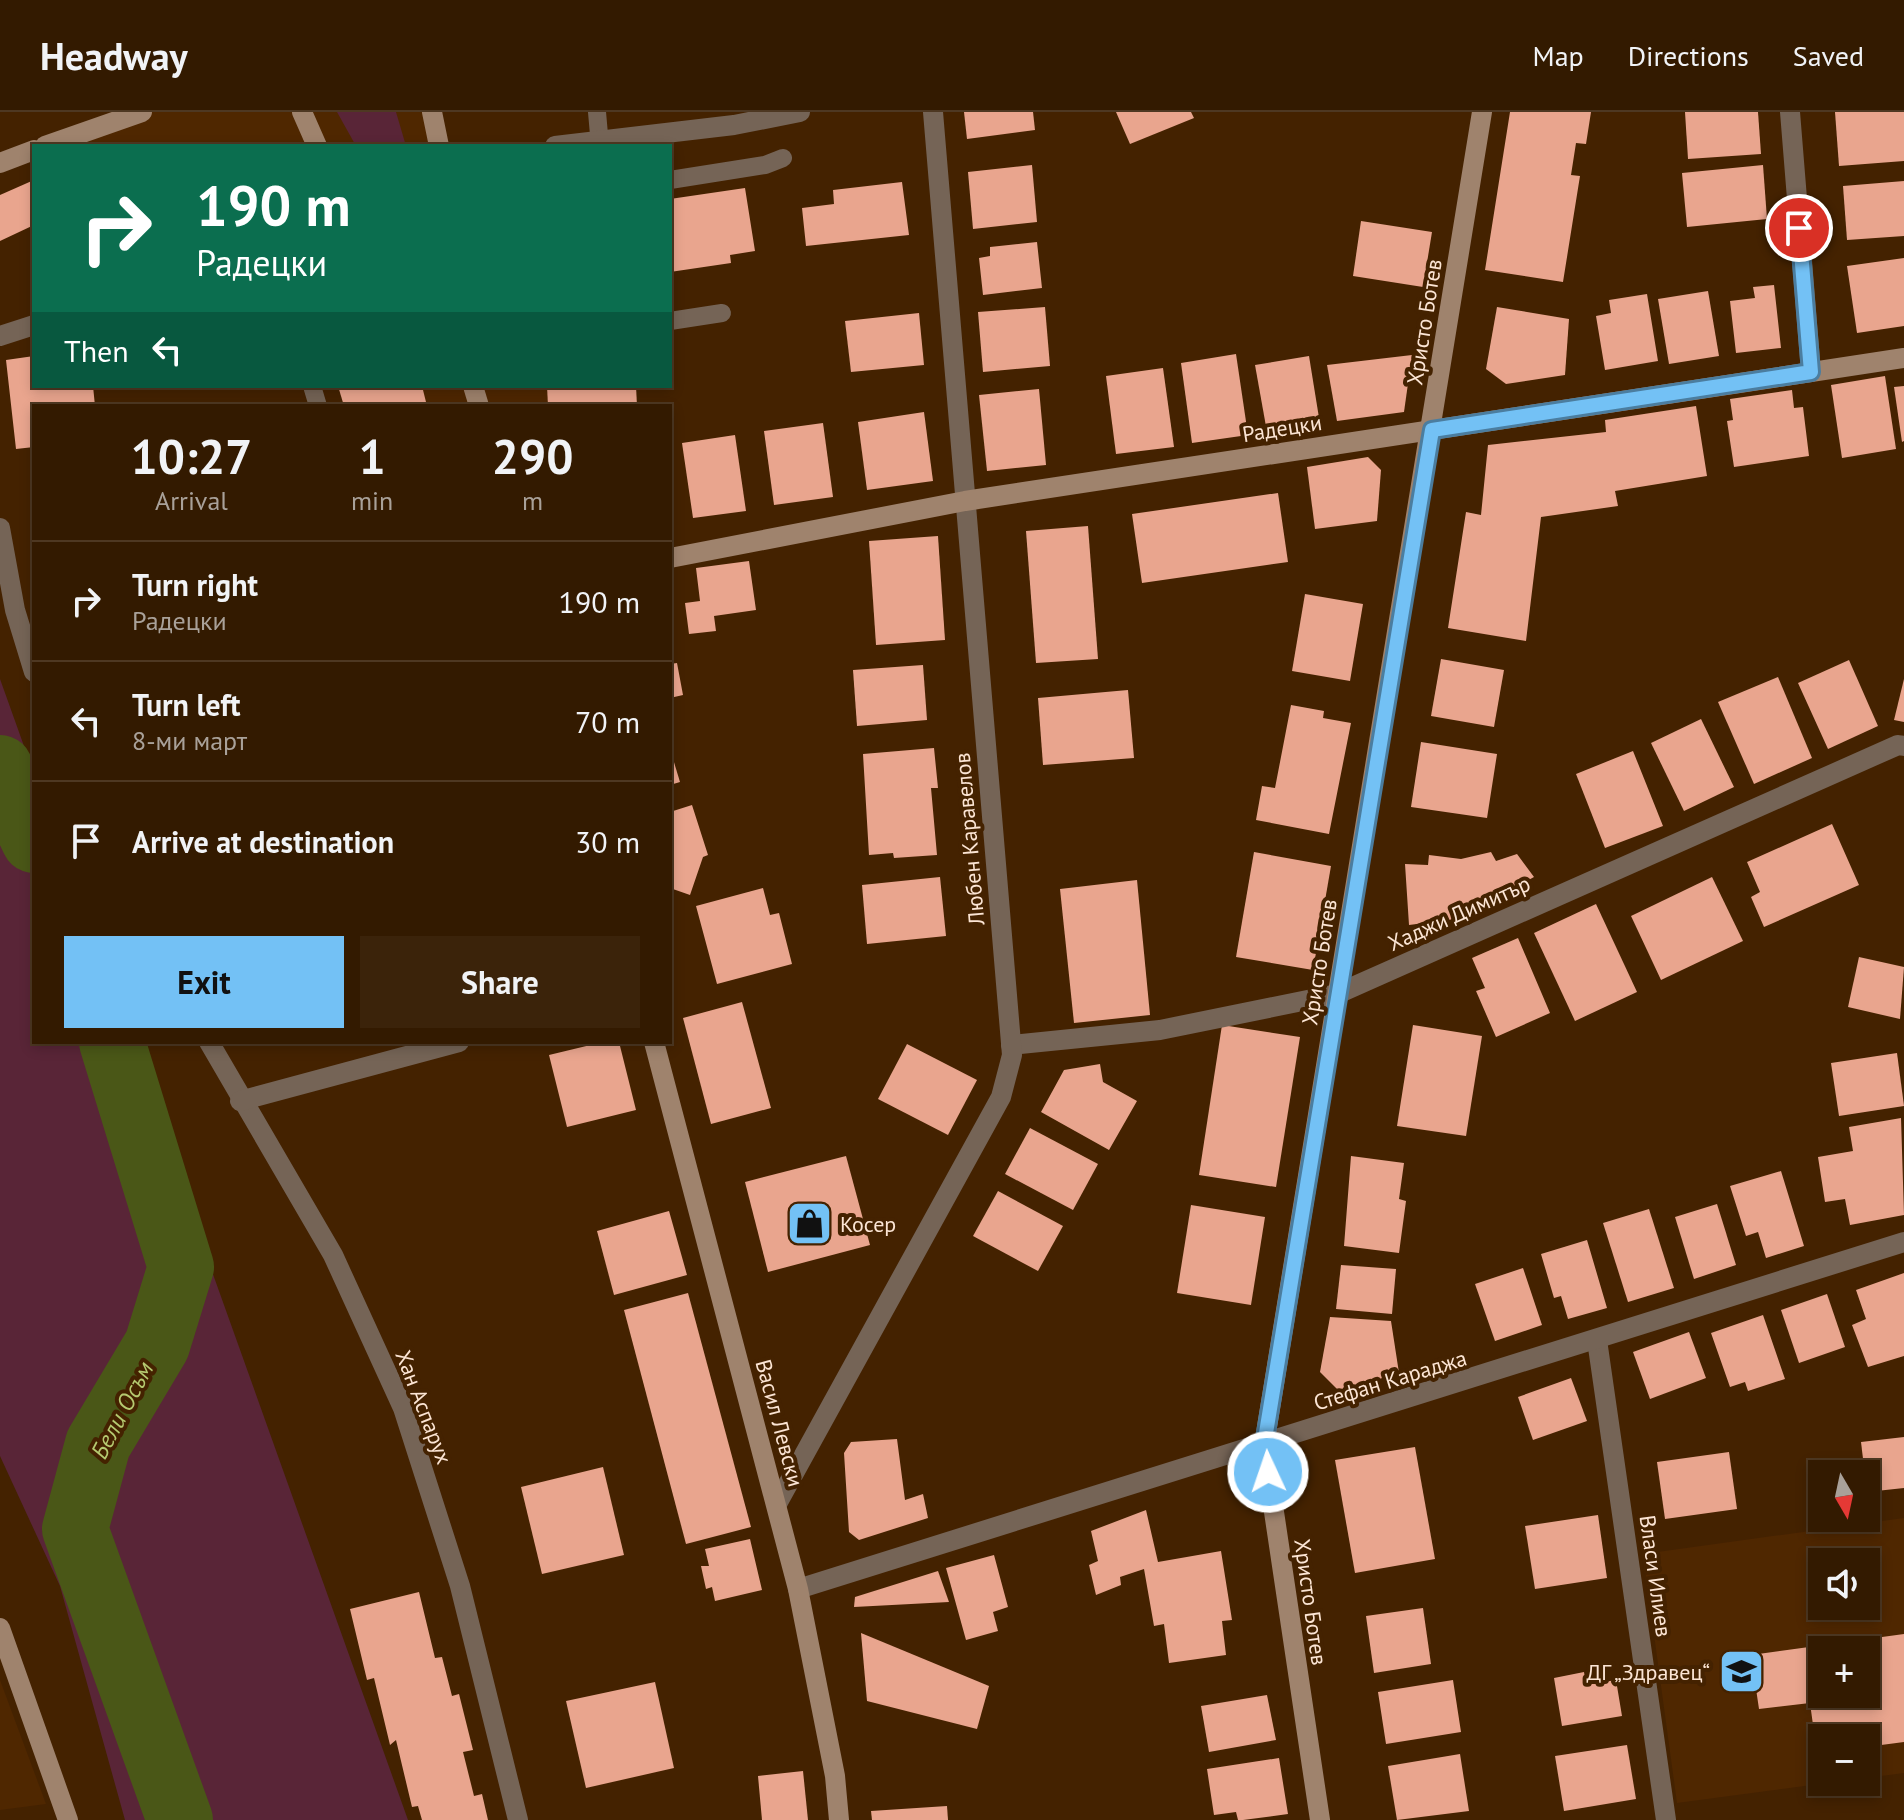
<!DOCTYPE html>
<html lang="en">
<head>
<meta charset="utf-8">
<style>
  :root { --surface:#331a00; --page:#3b230a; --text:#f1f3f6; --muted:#a9a199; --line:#4e3822; --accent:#73c1f5 }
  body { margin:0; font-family:"PT Sans",sans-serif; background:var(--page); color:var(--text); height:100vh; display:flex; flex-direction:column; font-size:30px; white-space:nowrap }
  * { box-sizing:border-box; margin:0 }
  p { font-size:26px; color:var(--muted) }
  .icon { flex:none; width:44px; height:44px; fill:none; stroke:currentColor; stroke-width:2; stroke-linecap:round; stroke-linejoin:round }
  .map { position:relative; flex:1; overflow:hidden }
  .drawer { position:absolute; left:32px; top:292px; width:640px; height:640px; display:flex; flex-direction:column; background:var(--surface); border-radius:0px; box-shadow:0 4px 12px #0003,0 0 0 2px var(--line) }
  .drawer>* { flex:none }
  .top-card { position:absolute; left:32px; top:32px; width:640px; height:244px; border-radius:0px; box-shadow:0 4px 12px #0003,0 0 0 2px var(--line); background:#0b6e4f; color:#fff; overflow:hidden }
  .needle { width:52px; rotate:171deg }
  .fabs { position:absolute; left:1808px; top:1348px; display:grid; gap:16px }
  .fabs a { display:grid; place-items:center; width:72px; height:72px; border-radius:0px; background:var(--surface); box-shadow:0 4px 12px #0003,0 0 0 2px var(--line); font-size:40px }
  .pin { position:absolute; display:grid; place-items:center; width:68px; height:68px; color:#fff; margin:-34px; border:4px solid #fff; border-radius:50%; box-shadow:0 2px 8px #0007 }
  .me { position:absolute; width:88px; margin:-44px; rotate:357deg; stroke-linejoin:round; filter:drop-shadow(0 0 6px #0008) }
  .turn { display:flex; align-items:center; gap:28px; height:168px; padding:0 32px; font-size:36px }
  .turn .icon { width:104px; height:104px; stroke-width:2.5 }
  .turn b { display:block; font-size:56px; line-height:68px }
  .then { display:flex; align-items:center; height:76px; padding:0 32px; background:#0003; gap:16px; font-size:30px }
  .eta { display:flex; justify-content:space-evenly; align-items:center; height:136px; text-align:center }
  .eta b { font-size:48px; font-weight:600; line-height:56px }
  .action { display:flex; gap:16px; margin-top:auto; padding:16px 32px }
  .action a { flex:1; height:92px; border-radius:0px; background:var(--accent); color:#111; font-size:32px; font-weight:600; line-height:92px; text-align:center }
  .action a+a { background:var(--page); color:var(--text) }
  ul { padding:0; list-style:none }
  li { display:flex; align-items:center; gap:24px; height:120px; padding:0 32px; border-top:2px solid var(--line) }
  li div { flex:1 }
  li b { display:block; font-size:30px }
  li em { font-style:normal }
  header { display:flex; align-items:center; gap:48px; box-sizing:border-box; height:112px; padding:0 40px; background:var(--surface); border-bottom:2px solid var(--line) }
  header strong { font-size:38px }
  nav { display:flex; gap:44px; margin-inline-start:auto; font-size:28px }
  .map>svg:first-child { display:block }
  .built { fill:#4f2700; fill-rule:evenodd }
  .green { fill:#592537 }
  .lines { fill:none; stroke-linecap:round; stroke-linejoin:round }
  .river { stroke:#4a5717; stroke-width:66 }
  .building { fill:#e9a58e; fill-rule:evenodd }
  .lane { stroke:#756456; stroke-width:18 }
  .street { stroke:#756456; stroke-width:20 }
  .secondary { stroke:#9f836d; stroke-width:20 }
  .route-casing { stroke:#4b7d9f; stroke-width:20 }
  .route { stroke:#73c1f5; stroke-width:14 }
  .labels { text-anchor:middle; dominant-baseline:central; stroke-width:8; stroke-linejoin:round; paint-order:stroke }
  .street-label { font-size:22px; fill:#fce5d4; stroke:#420 }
  .poi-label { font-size:22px; fill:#fce5d4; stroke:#420; text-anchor:start }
  .water-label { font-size:24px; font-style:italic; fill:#b5ca70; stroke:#420 }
</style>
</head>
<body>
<header>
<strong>Headway</strong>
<nav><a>Map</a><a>Directions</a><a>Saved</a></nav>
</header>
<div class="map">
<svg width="1904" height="1708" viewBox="0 0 1904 1708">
  <rect width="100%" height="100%" fill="#420"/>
  <g class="built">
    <path d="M119 0H439L447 34H35Z"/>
    <path d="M375 274H599L601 294H382Z"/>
    <path d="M1904 1406V1661L1866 1666V1626H1822V1670H1835L1677 1691 1643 1442ZM1822 1450H1866V1494H1822ZM1822 1538H1866V1582H1822Z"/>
    <path d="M0 1568 46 1692 0 1698Z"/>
  </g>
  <g class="green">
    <path d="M337 0H396L406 34H356Z"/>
    <path d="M0 567 34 662V930H130L408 1708H125L60 1474 0 1344Z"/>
  </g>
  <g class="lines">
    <g class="river">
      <path d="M0 656 34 728"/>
      <path d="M112 930 181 1155 157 1233 98 1332 75 1417 180 1708"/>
    </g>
  </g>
  <g class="building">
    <path d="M964 0H1033L1035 18 967 27Z"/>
    <path d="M1116 0H1191L1194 6 1130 32Z"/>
    <path d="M1510 0H1591L1586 32 1576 31 1571 63 1580 64 1563 170 1485 158Z"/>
    <path d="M1685 0H1758L1761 42 1688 47Z"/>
    <path d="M1835 0H1904V49L1839 54Z"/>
    <path d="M1032 53 1037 110 973 117 968 60Z"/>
    <path d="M1763 53 1767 107 1687 115 1682 61Z"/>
    <path d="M34 68V113L0 129V83Z"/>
    <path d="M1904 69V124L1847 128 1843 74Z"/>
    <path d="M902 70 909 123 806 134 802 96 834 92 833 78Z"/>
    <path d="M745 76 755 139 730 143 731 151 670 160V87Z"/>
    <path d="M1361 109 1432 120 1423 175 1353 164Z"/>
    <path d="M1037 130 1042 176 983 183 979 146 990 144V135Z"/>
    <path d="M1904 146V214L1857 221 1847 154Z"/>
    <path d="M1774 173 1781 236 1736 241 1730 189 1755 186 1753 175Z"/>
    <path d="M1708 179 1719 244 1669 252 1658 187Z"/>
    <path d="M1647 182 1658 249 1605 258 1596 204 1611 201 1609 188Z"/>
    <path d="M1045 195 1050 254 983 260 978 200Z"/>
    <path d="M1497 195 1569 207 1565 263 1506 272 1486 257Z"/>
    <path d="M919 201 924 253 851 260 845 209Z"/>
    <path d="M1236 242 1248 323 1192 331 1181 251Z"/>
    <path d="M1412 243 1404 300 1337 309 1327 253Z"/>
    <path d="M34 244V274H93L95 294H34V335L16 337 6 248Z"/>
    <path d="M1309 244 1320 312 1267 320 1255 253Z"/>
    <path d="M1163 256 1174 335 1116 342 1106 264Z"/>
    <path d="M1885 264 1896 337 1842 346 1831 273Z"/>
    <path d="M338 274H422L427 294H344Z"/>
    <path d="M547 274H636L637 294H548Z"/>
    <path d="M1904 274V329L1902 330 1894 275Z"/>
    <path d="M1039 277 1046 353 987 359 979 283Z"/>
    <path d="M1792 278 1794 296 1803 295 1809 344 1734 355 1727 309 1733 308 1730 287Z"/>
    <path d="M1696 294 1707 364 1615 379 1618 394 1541 405 1526 529 1448 516 1466 400 1481 403 1488 333 1606 320 1605 308Z"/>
    <path d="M924 300 933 369 867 378 858 310Z"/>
    <path d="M823 311 833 385 774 393 764 319Z"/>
    <path d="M735 323 746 399 693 406 682 331Z"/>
    <path d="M1368 345 1381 358 1377 409 1315 417 1307 355Z"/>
    <path d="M1278 381 1288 450 1142 471 1132 402Z"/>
    <path d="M1088 414 1098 547 1036 551 1026 419Z"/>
    <path d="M938 424 945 528 876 533 869 429Z"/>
    <path d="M749 449 756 498 714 504 716 519 689 522 685 491 700 489 696 456Z"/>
    <path d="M1305 482 1363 492 1350 569 1292 559Z"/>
    <path d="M1441 547 1504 558 1494 615 1431 604Z"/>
    <path d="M1849 548 1878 614 1828 637 1798 571Z"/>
    <path d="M677 551 683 583 670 586V552Z"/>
    <path d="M923 553 927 608 857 614 853 558Z"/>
    <path d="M1778 565 1812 646 1754 672 1718 590Z"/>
    <path d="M1904 567V610L1894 608Z"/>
    <path d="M1128 578 1134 646 1043 653 1038 586Z"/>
    <path d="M1291 593 1324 599 1323 606 1351 611 1329 722 1256 708 1262 674 1275 676Z"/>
    <path d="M1701 607 1734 675 1684 699 1651 631Z"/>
    <path d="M1421 630 1497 642 1487 706 1411 695Z"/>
    <path d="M934 636 938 676H931L937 743 894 746 893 741 869 743 863 642Z"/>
    <path d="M670 637 680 670 670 673Z"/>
    <path d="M1633 639 1663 714 1605 736 1576 662Z"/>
    <path d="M692 693 708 743 703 745 690 783 670 776V700Z"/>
    <path d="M1832 712 1859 773 1764 815 1751 785 1760 780 1747 750Z"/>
    <path d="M1254 740 1331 754 1313 858 1236 845Z"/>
    <path d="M1491 740 1496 749 1517 742 1534 765 1509 779V784L1464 806 1409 813 1405 752 1428 753 1429 743 1461 747Z"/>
    <path d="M940 765 946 824 867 832 862 773Z"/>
    <path d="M1712 765 1743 829 1661 868 1631 804Z"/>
    <path d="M1137 768 1150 903 1074 911 1060 777Z"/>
    <path d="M763 776 770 803 779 801 792 852 717 872 696 794Z"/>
    <path d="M1596 792 1637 880 1575 909 1534 821Z"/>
    <path d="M1518 826 1550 901 1496 925 1476 879 1485 876 1472 846Z"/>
    <path d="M1859 845 1904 855 1900 907 1848 895Z"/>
    <path d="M742 890 771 996 711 1012 683 906Z"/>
    <path d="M1222 913 1300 925 1276 1075 1199 1063Z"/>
    <path d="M1413 913 1482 924 1466 1024 1397 1014Z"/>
    <path d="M603 930H619L636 998 567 1015 549 943Z"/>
    <path d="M907 932 977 968 948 1023 878 987Z"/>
    <path d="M1897 941 1904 994 1839 1004 1831 951Z"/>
    <path d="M1100 952 1103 970 1137 989 1109 1038 1041 1000 1064 958Z"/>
    <path d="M1901 1006 1904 1103 1850 1113 1845 1087 1825 1090 1818 1045 1853 1039 1849 1015Z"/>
    <path d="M1030 1016 1098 1052 1073 1098 1005 1062Z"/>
    <path d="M846 1044 870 1133 768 1160 745 1070Z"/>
    <path d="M1351 1044 1404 1051 1399 1087 1406 1089 1399 1141 1344 1134Z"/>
    <path d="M1781 1059 1804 1134 1766 1146 1758 1120 1746 1124 1730 1074Z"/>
    <path d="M998 1079 1063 1114 1038 1159 973 1124Z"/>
    <path d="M1717 1092 1736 1153 1694 1167 1675 1105Z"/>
    <path d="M1191 1093 1265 1105 1251 1193 1177 1181Z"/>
    <path d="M1649 1097 1674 1176 1628 1190 1603 1111Z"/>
    <path d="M669 1099 687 1163 614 1183 597 1119Z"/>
    <path d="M1587 1128 1607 1196 1568 1207 1561 1184 1554 1186 1541 1142Z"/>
    <path d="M1341 1153 1396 1157 1392 1202 1336 1197Z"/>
    <path d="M1523 1156 1542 1213 1495 1229 1475 1172Z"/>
    <path d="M1904 1161V1244L1868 1255 1852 1213 1866 1207 1856 1178Z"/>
    <path d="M688 1181 751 1415 686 1432 624 1198Z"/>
    <path d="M1827 1182 1845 1235 1799 1251 1781 1198Z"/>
    <path d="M1763 1203 1785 1267 1748 1279 1745 1270 1730 1275 1711 1221Z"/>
    <path d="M1330 1205 1391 1209 1399 1261 1339 1279 1320 1260Z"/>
    <path d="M1689 1220 1706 1266 1650 1287 1633 1240Z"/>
    <path d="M1571 1266 1587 1309 1533 1328 1518 1285Z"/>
    <path d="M1904 1325V1376L1867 1380 1861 1330Z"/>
    <path d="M897 1327 905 1388 923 1382 928 1406 859 1428 849 1420 844 1341 851 1330Z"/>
    <path d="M1415 1335 1435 1447 1355 1461 1335 1348Z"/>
    <path d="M1729 1340 1737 1397 1665 1407 1657 1350Z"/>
    <path d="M603 1355 624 1443 542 1462 521 1375Z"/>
    <path d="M1146 1398 1158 1450 1221 1439 1232 1508 1222 1509 1226 1543 1169 1551 1164 1512 1154 1514 1144 1457 1120 1465 1121 1473 1096 1483 1089 1453 1098 1449 1091 1419Z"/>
    <path d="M1598 1403 1607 1466 1535 1477 1525 1414Z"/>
    <path d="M750 1427 762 1478 715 1489 712 1475 706 1477 701 1454H709L705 1437Z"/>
    <path d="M994 1443 1008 1495 993 1500 998 1519 966 1528 946 1456Z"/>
    <path d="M938 1459 949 1490 854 1495 855 1485Z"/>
    <path d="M419 1480 435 1546 442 1545 452 1584 459 1582 473 1638 463 1640 474 1684 482 1682 488 1708H422L418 1694 412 1695 396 1628 390 1633 374 1566 367 1568 350 1497Z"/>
    <path d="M1423 1496 1431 1552 1374 1561 1366 1504Z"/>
    <path d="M861 1521 989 1574 977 1617 867 1589Z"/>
    <path d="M1904 1522V1630L1866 1635V1626H1822V1641L1817 1642 1810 1591 1759 1597 1751 1543ZM1822 1538H1866V1582H1822Z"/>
    <path d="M1584 1560 1586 1573 1616 1568 1622 1604 1562 1614 1554 1566Z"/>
    <path d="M1453 1568 1461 1620 1386 1632 1378 1580Z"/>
    <path d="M655 1570 674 1656 586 1676 566 1589Z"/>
    <path d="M1267 1583 1276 1628 1209 1640 1201 1594Z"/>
    <path d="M1627 1633 1636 1687 1564 1699 1555 1644Z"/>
    <path d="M1460 1642 1469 1699 1397 1708 1388 1654Z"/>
    <path d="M1279 1646 1288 1702 1243 1708H1238L1236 1700 1214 1703 1207 1657Z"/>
    <path d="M803 1659 808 1708H762L758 1664Z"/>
    <path d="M947 1694 948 1708H872L871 1699Z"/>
  </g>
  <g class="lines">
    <g class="lane">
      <path d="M597 0 600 34"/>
      <path d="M670 68 765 53 783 46"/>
      <path d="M670 209 722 201"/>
      <path d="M312 274 318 294"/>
    </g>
    <g class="street">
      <path d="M1790 0 1811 260"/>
      <path d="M555 34 734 13 800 0"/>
      <path d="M0 224 34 213"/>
      <path d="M0 416 15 498 34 560"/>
      <path d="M209 930 333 1143 403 1296 460 1474 518 1708"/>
      <path d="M1011 933 1160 918 1337 882 1898 633 1904 634"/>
      <path d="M240 989 459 930"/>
      <path d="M1597 1228 1666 1708"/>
      <path d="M777 1392 1001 985 1012 943 933 0"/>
      <path d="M798 1477 1904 1130"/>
    </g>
    <g class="secondary">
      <path d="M302 0 317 34"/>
      <path d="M432 0 439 34"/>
      <path d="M45 34 142 0"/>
      <path d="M0 51 34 38"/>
      <path d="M473 274 479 294"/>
      <path d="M670 446 965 389 1904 246"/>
      <path d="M654 930 798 1477 835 1664 839 1708"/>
      <path d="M0 1516 68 1708"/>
      <path d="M1320 1708 1264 1333 1482 0"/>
    </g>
  </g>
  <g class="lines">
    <defs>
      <path id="route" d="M1268 1360 1264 1333 1432 318 1811 260 1799 116"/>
    </defs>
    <use href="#route" class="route-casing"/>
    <use href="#route" class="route"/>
  </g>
  <defs>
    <symbol id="shop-square" viewBox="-11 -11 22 22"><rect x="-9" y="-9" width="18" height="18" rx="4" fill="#73c1f5" stroke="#420"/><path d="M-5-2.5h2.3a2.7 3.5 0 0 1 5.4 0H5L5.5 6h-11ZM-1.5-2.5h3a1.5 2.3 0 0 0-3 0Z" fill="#111"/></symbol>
    <symbol id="school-square" viewBox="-11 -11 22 22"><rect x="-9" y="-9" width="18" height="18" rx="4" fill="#73c1f5" stroke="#420"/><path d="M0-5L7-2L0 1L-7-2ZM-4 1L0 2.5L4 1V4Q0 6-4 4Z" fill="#111"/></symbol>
  </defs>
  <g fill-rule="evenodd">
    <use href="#shop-square" x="784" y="1086" width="51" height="51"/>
    <use href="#school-square" x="1716" y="1534" width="51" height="51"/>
  </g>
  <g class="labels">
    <g class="street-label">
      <text transform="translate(1424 210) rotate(-81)">Христо Ботев</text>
      <text transform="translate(1282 316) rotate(-9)">Радецки</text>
      <text transform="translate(969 727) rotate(-95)">Любен Каравелов</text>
      <text transform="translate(1459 801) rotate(-24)">Хаджи Димитър</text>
      <text transform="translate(1319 850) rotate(-81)">Христо Ботев</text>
      <text transform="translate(1390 1268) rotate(-17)">Стефан Караджа</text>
      <text transform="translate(424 1295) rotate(69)">Хан Аспарух</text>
      <text transform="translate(780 1311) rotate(75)">Васил Левски</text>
      <text transform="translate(1656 1464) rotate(82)">Власи Илиев</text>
      <text transform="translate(1311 1490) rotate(82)">Христо Ботев</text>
    </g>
    <g class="poi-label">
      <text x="840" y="1112">Косер</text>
      <text x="1710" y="1560" text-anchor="end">ДГ „Здравец“</text>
    </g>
    <g class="water-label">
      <text transform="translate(122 1298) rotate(-62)">Бели Осъм</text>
    </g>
  </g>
</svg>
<div class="fabs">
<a><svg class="needle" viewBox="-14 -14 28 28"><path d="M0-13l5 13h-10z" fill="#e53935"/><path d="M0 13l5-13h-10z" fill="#a9a199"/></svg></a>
<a><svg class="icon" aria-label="sound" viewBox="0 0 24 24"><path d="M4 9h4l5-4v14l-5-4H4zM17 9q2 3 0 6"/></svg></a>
<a>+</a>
<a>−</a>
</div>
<div class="pin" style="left:1799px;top:116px;background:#d93025"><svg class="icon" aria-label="arrive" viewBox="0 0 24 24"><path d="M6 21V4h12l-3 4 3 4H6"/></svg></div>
<svg class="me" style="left:1268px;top:1360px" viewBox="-20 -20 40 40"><circle r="17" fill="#73c1f5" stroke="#fff" stroke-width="3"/><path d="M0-11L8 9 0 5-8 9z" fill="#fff"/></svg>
<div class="top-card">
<div class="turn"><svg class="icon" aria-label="right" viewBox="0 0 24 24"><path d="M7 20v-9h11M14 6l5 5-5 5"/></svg><div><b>190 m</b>Радецки</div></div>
<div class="then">Then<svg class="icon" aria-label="left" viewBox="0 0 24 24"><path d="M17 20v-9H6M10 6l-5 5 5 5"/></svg></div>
</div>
<section class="drawer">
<div class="eta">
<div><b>10:27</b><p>Arrival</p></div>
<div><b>1</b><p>min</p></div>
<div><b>290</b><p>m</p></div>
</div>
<ul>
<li><svg class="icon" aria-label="right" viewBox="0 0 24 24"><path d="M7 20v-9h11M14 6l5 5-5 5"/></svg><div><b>Turn right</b><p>Радецки</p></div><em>190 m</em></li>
<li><svg class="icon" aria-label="left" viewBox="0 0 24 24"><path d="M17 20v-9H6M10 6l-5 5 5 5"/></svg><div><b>Turn left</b><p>8-ми март</p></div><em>70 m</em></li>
<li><svg class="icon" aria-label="arrive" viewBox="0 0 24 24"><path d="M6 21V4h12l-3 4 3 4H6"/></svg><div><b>Arrive at destination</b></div><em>30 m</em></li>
</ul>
<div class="action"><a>Exit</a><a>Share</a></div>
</section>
</div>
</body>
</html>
